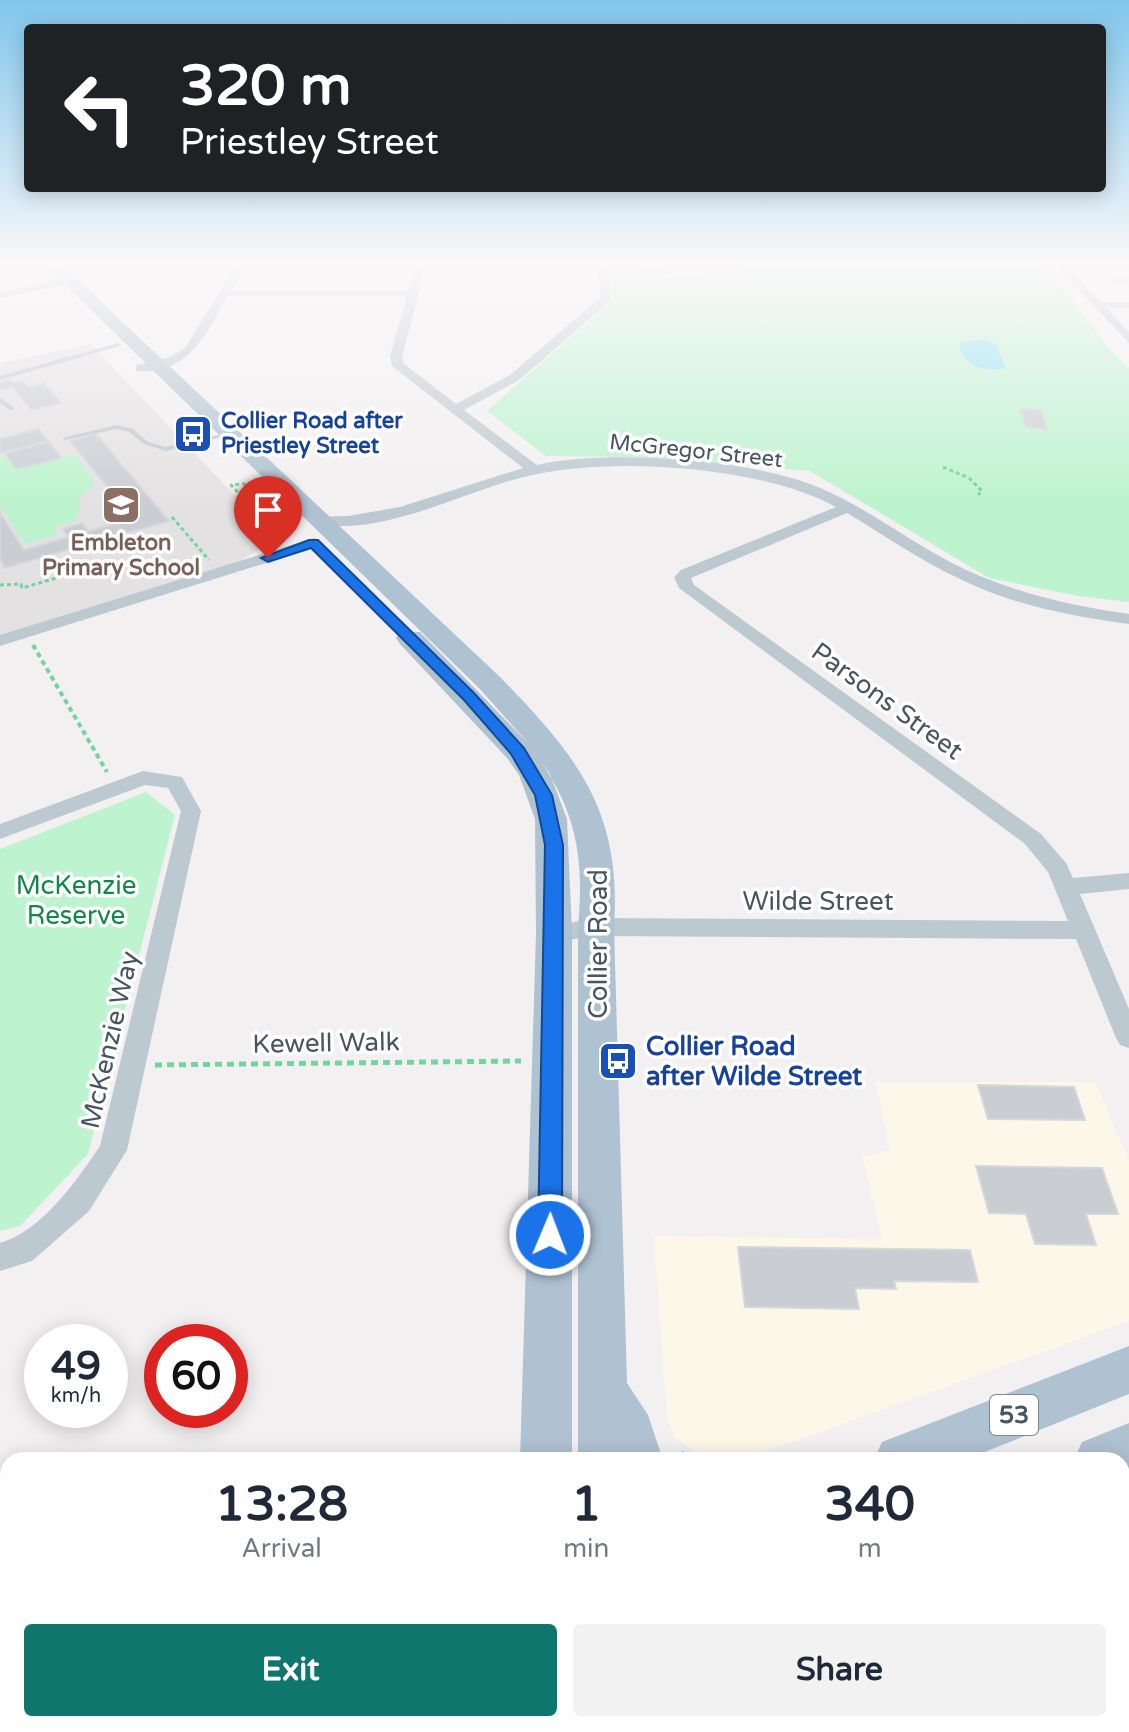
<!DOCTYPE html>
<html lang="en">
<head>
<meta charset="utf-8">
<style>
  :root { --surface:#fff; --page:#f2f2f3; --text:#1f2937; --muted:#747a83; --accent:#0f766e }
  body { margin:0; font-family:"Varela Round",sans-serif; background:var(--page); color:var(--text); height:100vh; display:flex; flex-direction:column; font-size:30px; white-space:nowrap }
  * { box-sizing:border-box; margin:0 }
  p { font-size:26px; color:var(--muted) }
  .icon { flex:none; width:44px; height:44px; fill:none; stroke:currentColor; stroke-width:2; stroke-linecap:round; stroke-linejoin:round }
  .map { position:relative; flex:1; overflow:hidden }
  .panel { position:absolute; left:0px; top:1452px; width:1130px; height:280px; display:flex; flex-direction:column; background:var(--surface); border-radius:24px 24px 0 0; box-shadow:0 4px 20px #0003 }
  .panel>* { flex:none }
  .banner { position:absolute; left:24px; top:24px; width:1082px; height:168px; border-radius:8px; box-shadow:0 4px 20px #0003; background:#202124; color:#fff; overflow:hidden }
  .speed { position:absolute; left:24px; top:1324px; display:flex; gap:16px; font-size:40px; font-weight:700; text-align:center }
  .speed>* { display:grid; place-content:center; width:104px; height:104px; border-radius:50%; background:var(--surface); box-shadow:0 4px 20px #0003; line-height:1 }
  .speed small { font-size:20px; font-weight:400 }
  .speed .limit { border:12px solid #d22; background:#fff; color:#111 }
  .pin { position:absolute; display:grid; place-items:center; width:68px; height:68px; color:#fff; margin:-82px -34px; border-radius:50% 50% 50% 0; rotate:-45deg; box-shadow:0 0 8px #0007 }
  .pin .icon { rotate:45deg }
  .me { position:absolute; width:88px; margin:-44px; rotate:1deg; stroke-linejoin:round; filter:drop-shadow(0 0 6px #0008) }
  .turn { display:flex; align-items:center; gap:28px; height:168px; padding:0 24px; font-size:36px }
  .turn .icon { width:104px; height:104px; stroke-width:2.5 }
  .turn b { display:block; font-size:56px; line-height:68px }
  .eta { display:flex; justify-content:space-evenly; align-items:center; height:136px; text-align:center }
  .eta b { font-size:48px; font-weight:700; line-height:56px }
  .primary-button { display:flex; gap:16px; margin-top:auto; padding:16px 24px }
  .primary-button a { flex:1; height:92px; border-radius:8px; background:var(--accent); color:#fff; font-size:32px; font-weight:700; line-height:92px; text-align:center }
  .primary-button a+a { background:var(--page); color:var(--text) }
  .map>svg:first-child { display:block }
  .commercial { fill:#fdf7ea }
  .education { fill:#e4e1e3 }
  .green { fill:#bdf3cf }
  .water { fill:#87e1f3 }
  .building { fill:#caced3; stroke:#d4d7dc; stroke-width:2 }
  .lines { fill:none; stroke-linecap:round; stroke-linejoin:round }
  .path-far3 { stroke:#72d49f; stroke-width:3; stroke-dasharray:4 3; stroke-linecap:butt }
  .path-far2 { stroke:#72d49f; stroke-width:4; stroke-dasharray:5 4; stroke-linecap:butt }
  .path-far1 { stroke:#72d49f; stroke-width:5; stroke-dasharray:7 5; stroke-linecap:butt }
  .path { stroke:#72d49f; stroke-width:6; stroke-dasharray:9 6; stroke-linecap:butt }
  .lane { fill:#bdc9d1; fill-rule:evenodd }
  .street { fill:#bdc9d1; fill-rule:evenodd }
  .primary { fill:#afc2d1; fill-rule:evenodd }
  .route { fill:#1a73e8; stroke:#114b97; stroke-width:2 }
  .labels { text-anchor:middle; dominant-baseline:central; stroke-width:7; stroke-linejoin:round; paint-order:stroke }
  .far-transit-label { font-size:22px; font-weight:bold; fill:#164399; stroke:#fff; text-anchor:start }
  .far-street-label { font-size:22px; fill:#475560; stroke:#fff }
  .far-education-label { font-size:22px; font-weight:bold; fill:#785e54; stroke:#fff }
  .shield { fill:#fff; stroke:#7e8890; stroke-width:2 }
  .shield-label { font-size:24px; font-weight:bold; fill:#475560 }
  .street-label { font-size:26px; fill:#475560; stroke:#fff }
  .park-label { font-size:26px; fill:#108847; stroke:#fff }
  .transit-label { font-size:26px; font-weight:bold; fill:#164399; stroke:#fff; text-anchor:start }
</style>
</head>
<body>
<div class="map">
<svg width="1129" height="1732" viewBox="0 0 1129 1732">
  <rect width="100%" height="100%" fill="#f3f0f1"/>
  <g class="commercial">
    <path d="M603 265H737L741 277 602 276Z"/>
    <path d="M876 1082H1095L1129 1161V1321L753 1456 715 1460 696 1452 675 1438 667 1418 654 1236 882 1239 863 1157 890 1150Z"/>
    <path d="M1129 1536V1732H758L768 1724H1122V1539Z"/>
  </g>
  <path class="education" d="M91 344 275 538 221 574 0 641V363Z"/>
  <g class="green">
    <path d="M739 265H1043L1113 353 1129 368V602L1078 596 989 578 810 471 637 457 546 456 487 411 613 300 612 277 743 278Z"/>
    <path d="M74 454 96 483 80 498 77 521 55 527 59 534 24 544 0 506V458L6 456 16 469Z"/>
    <path d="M146 792 175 815 88 1154 20 1226 0 1231V849Z"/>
  </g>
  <path class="water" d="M982 339 996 344 1006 368C989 373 958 366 960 343Z"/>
  <g class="building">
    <path d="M639 265H692L693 267H664L666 273H641Z"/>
    <path d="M1104 276 1129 278V284H1111Z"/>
    <path d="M10 380 13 383 23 381 28 387 44 383 61 403 31 410 13 387 0 389V382Z"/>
    <path d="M1020 409 1041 410 1047 429 1026 427Z"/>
    <path d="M39 429 48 441 0 453V439Z"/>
    <path d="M96 434 169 521 5 568 0 559V513L24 550 68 537 63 529 82 523 88 531 134 519 70 441Z"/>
    <path d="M49 442 61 458 16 469 5 453Z"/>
    <path d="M978 1085 1074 1087 1085 1120 988 1119Z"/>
    <path d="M976 1166 1102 1168 1118 1214H1086L1096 1245 1035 1244 1026 1214 989 1213Z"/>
    <path d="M738 1247 970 1250 978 1282 894 1281 896 1289 855 1288 859 1309 745 1307Z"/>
    <path d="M1037 1724H1076L1082 1732H1026Z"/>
  </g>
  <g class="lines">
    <g class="path-far3">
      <path d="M943 467 969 478 982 491 978 495"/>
      <path d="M253 483 231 485 281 538"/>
      <path d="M172 517 209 560"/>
      <path d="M0 585 21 584 22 588 87 569"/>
    </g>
    <path class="path-far2" d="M33 645 107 772"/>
    <path class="path-far1" d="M155 1065 521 1061"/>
    <path class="path" d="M680 1460 685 1452"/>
    <g class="lane">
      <path d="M118 343 121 345 120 346 0 380V376Z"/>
      <path d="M0 398 14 408V410H10L0 403Z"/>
      <path d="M117 425 133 429 148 442 166 447 227 433 230 435 166 451 144 444 129 432 117 429 65 440 62 438Z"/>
    </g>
    <g class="street">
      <path d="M236 265H246L232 290H409L416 265H426L402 357 404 364 456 404 510 375 601 297 598 265H608L611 300 519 380 464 410 537 465C606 449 752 459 818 487 865 507 905 538 950 562 1006 591 1066 605 1129 614V624C1070 616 1012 605 958 578 919 560 884 535 847 513L691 578 694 585 1041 834 1066 863 1073 878 1129 873V889L1080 894 1129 1009V1048L1120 1045 1116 1038 1076 939 596 936 554 942 546 939 542 933 546 927 596 918 1068 921 1048 872 1025 844 679 588 674 577 681 570 836 507C759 465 604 455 520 478 458 494 378 538 314 523V517L348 516 400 507 523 468 392 366 390 357 407 296H228C206 334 188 376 136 371V365L167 358 185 348Z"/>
      <path d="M1055 265H1066L1100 302H1129V308H1107L1129 332V343Z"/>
      <path d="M69 278 73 283 0 298V292Z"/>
      <path d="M314 538 320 540V546L0 646V635Z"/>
      <path d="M143 771 182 777 201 811 127 1150 89 1211 32 1261 0 1271V1243C42 1231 77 1180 100 1146L181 811 168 788 145 785 0 839V824Z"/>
    </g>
    <g class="primary">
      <path d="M45 265H62L499 676C577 756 622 810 614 927L627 1383 648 1415 663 1460H578V927C585 853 575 806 530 746L550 774 567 819 572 933V1460H520L536 933 535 819 519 775 507 758 400 644 396 638 400 632H420L529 744 479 688Z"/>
      <path d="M1129 1346V1394L965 1460H874L882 1442Z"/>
      <path d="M1129 1423V1475L1122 1477V1460H1074L1082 1442Z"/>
      <path d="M187 1724H263L259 1732H183Z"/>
      <path d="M429 1724H504L500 1732H425Z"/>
      <rect x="515" y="1724" width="60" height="8"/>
      <path d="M583 1724H706L702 1732H584Z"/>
    </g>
  </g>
  <linearGradient id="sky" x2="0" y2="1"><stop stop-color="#81c6ec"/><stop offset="0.52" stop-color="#faf8f9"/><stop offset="1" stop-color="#faf8f9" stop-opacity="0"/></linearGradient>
  <rect width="1129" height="507" fill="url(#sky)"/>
  <path class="route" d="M309 540H318L474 693 524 748 552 795 563 845 562 1235 558 1243 550 1246 541 1243 538 1235 545 845 535 795 511 754 464 700 311 548 268 562 261 558Z"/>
  <defs>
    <symbol id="bus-square" viewBox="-11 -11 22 22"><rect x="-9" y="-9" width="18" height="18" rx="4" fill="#1a4fb4" stroke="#fff"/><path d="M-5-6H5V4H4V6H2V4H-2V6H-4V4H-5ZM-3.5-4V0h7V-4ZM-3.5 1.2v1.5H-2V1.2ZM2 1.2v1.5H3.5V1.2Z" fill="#fff"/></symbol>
    <symbol id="school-square" viewBox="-11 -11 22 22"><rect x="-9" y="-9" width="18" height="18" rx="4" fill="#8d6e63" stroke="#fff"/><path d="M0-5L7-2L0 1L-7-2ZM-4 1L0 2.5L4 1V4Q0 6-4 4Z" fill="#fff"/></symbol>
  </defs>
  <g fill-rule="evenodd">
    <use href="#bus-square" x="171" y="412" width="44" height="44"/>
    <use href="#school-square" x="99" y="483" width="44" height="44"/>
    <use href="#bus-square" x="596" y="1039" width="44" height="44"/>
  </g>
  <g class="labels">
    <g class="far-transit-label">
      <text x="221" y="421">Collier Road after<tspan x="221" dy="25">Priestley Street</tspan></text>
    </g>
    <g class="far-street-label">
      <text transform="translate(696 451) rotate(6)">McGregor Street</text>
    </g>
    <g class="far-education-label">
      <text x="121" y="543">Embleton<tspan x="121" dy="25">Primary School</tspan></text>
    </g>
    <rect class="shield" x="990" y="1395" width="48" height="40" rx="6"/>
    <g class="shield-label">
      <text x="1014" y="1415">53</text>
    </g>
    <g class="street-label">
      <text transform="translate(887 701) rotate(36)">Parsons Street</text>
      <text x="818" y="901">Wilde Street</text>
      <text transform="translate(598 944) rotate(-90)">Collier Road</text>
      <text transform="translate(110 1040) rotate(-77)">McKenzie Way</text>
      <text transform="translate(326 1043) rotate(-1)">Kewell Walk</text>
    </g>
    <g class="park-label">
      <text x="76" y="885">McKenzie<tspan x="76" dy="30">Reserve</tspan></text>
    </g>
    <g class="transit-label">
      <text x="646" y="1046">Collier Road<tspan x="646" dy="30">after Wilde Street</tspan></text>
    </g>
  </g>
</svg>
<div class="speed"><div>49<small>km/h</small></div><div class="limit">60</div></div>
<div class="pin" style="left:268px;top:558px;background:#d93025"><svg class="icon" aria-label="arrive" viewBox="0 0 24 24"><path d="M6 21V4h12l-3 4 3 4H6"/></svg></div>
<svg class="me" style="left:550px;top:1235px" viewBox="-20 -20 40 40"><circle r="17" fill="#1a73e8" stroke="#fff" stroke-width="3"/><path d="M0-11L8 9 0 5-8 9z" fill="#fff"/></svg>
<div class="banner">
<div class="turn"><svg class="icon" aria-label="left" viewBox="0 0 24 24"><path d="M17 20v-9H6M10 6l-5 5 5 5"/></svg><div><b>320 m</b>Priestley Street</div></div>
</div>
<section class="panel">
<div class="eta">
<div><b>13:28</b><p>Arrival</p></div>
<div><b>1</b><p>min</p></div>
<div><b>340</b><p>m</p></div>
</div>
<div class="primary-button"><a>Exit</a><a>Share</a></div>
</section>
</div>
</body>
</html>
